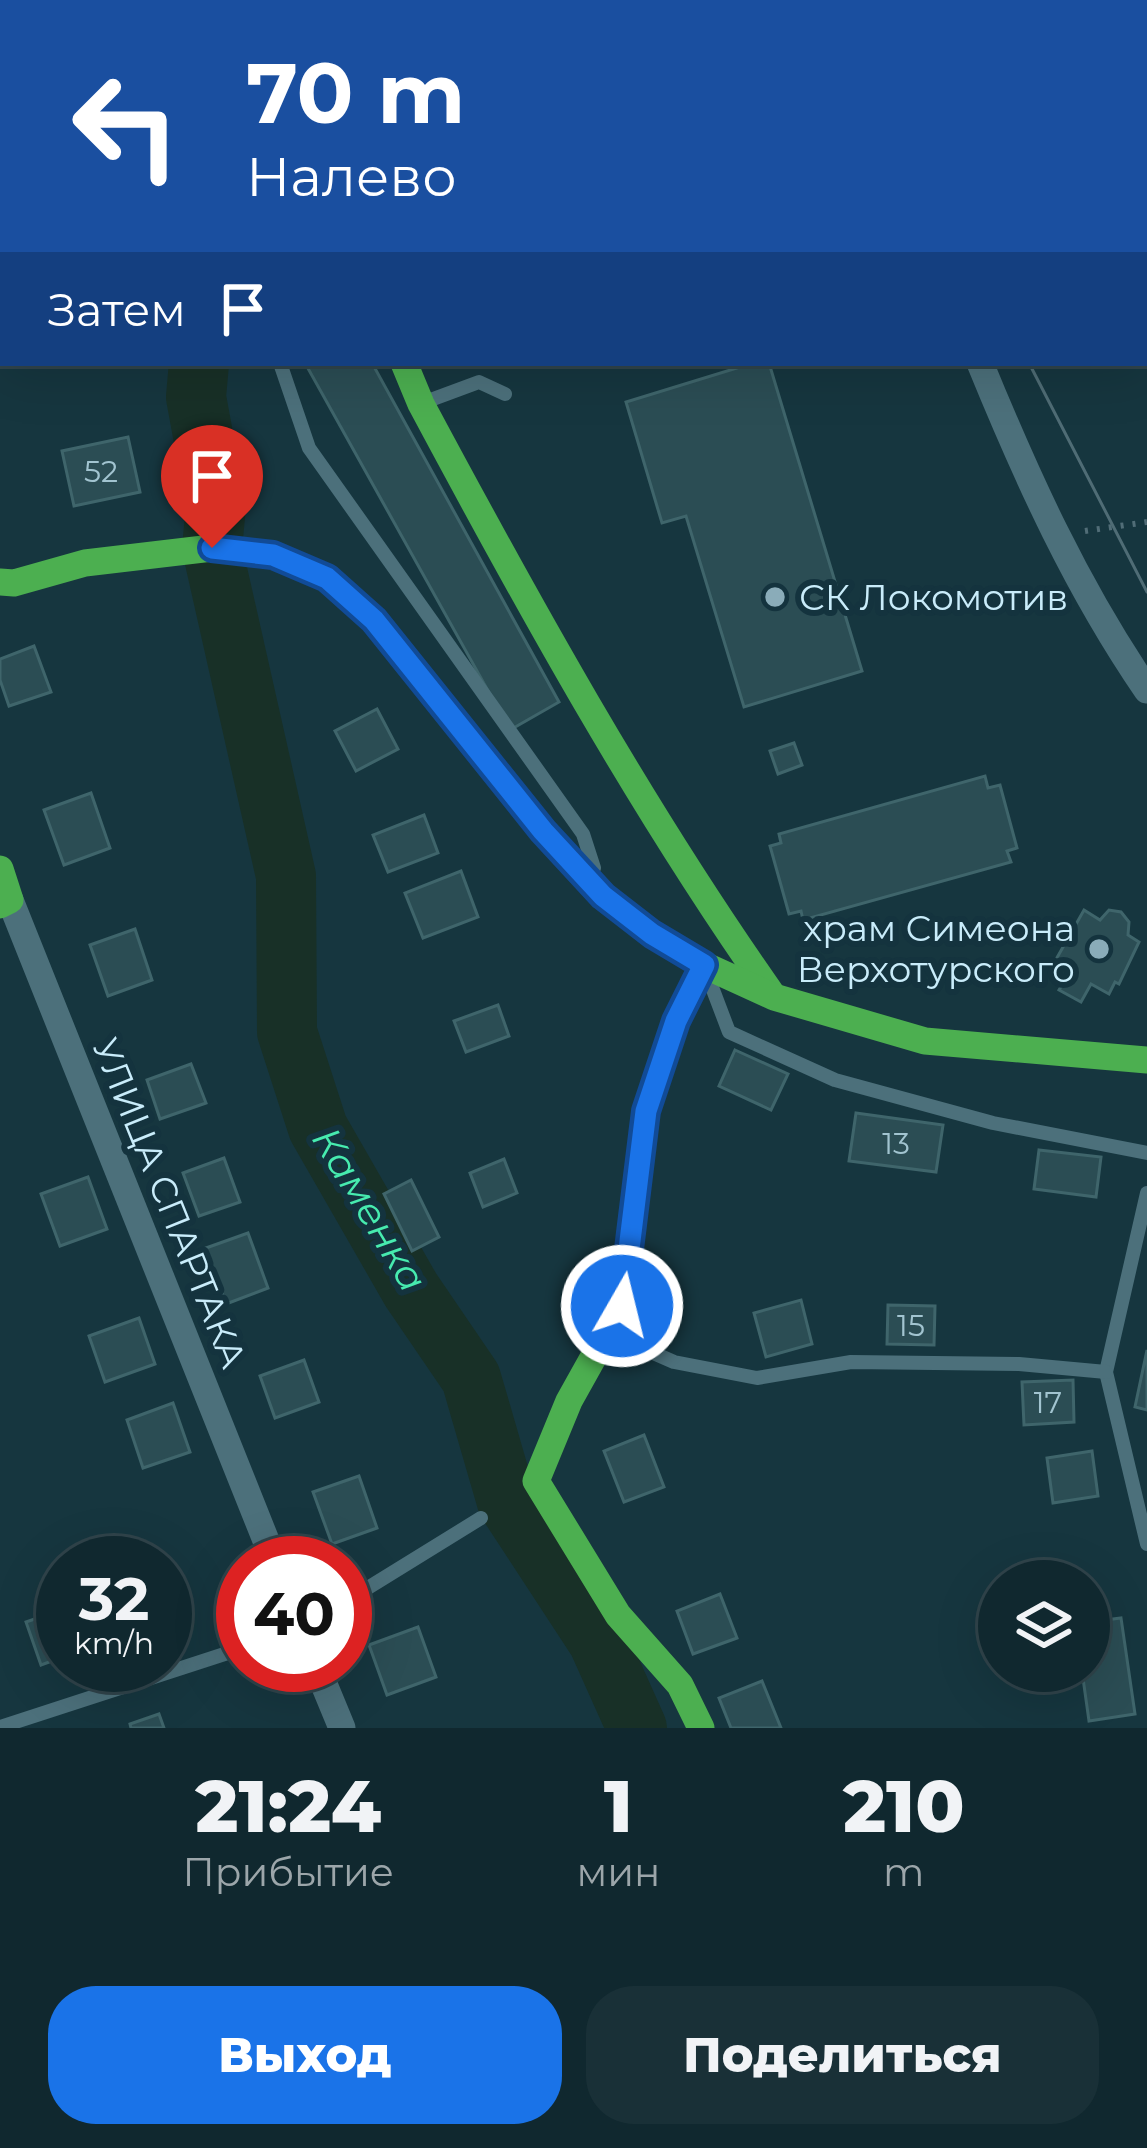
<!DOCTYPE html>
<html lang="ru">
<head>
<meta charset="utf-8">
<style>
  :root { --surface:#10282f; --page:#193037; --text:#f1f3f6; --muted:#9ca6aa; --line:#30444b; --accent:#1a73e8 }
  body { margin:0; font-family:Montserrat,sans-serif; background:var(--page); color:var(--text); height:100vh; display:flex; flex-direction:column; font-size:45px; white-space:nowrap }
  * { box-sizing:border-box; margin:0 }
  p { font-size:39px; color:var(--muted) }
  .icon { flex:none; width:66px; height:66px; fill:none; stroke:currentColor; stroke-width:2; stroke-linecap:round; stroke-linejoin:round }
  .map { position:relative; height:1728px; overflow:hidden }
  .sheet { display:flex; flex-direction:column; background:var(--surface); flex:1 }
  .sheet>* { flex:none }
  .banner { position:absolute; left:0px; top:0px; width:1149px; height:366px; box-shadow:0 12px 48px #0002,0 0 0 3px var(--line); background:#1a4fa0; color:#fff; overflow:hidden }
  .controls { position:absolute; left:978px; top:1560px; display:grid; gap:24px }
  .controls a { display:grid; place-items:center; width:132px; height:132px; border-radius:50%; background:var(--surface); box-shadow:0 12px 48px #0002,0 0 0 3px var(--line); font-size:60px }
  .speed { position:absolute; left:36px; top:1536px; display:flex; gap:24px; font-size:60px; font-weight:700; text-align:center }
  .speed>* { display:grid; place-content:center; width:156px; height:156px; border-radius:50%; background:var(--surface); box-shadow:0 12px 48px #0002,0 0 0 3px var(--line); line-height:1 }
  .speed small { font-size:30px; font-weight:400 }
  .speed .limit { border:18px solid #d22; background:#fff; color:#111 }
  .pin { position:absolute; display:grid; place-items:center; width:102px; height:102px; color:#fff; margin:-123px -51px; border-radius:50% 50% 50% 0; rotate:-45deg; box-shadow:0 0 12px #0007 }
  .pin .icon { rotate:45deg }
  .me { position:absolute; width:132px; margin:-66px; rotate:8deg; stroke-linejoin:round; filter:drop-shadow(0 0 9px #0008) }
  .turn { display:flex; align-items:center; gap:42px; height:252px; padding:0 48px; font-size:54px }
  .turn .icon { width:156px; height:156px; stroke-width:2.5 }
  .turn b { display:block; font-size:84px; line-height:102px }
  .then { display:flex; align-items:center; height:114px; padding:0 48px; background:#0003; gap:24px; font-size:45px }
  .eta { display:flex; justify-content:space-evenly; align-items:center; height:204px; text-align:center }
  .eta b { font-size:72px; font-weight:800; line-height:84px }
  .primary-button { display:flex; gap:24px; margin-top:auto; padding:24px 48px }
  .primary-button a { flex:1; height:138px; border-radius:48px; background:var(--accent); color:#fff; font-size:48px; font-weight:800; line-height:138px; text-align:center }
  .primary-button a+a { background:var(--page); color:var(--text) }
  .map>svg:first-child { display:block }
  .lines { fill:none; stroke-linecap:round; stroke-linejoin:round }
  .river { stroke:#183027; stroke-width:60 }
  .building { fill:#2b4d54; stroke:#3f656b; stroke-width:3 }
  .path { stroke:#516d77; stroke-width:6; stroke-dasharray:3 9; stroke-linecap:butt }
  .lane { stroke:#4c707b; stroke-width:14 }
  .street { stroke:#4c707b; stroke-width:27 }
  .fast { stroke:#4caf50; stroke-width:27 }
  .tram { stroke:#4f6c75; stroke-width:3 }
  .route-casing { stroke:#114b97; stroke-width:30 }
  .route { stroke:#1a73e8; stroke-width:21 }
  .poi-dot { fill:#8aacb9; stroke:#14333e; stroke-width:4.5 }
  .labels { text-anchor:middle; dominant-baseline:central; stroke-width:12; stroke-linejoin:round; paint-order:stroke }
  .number-label { font-size:30px; fill:#a2c4d0 }
  .poi-label { font-size:36px; fill:#c9ecfa; stroke:#14333e; text-anchor:start }
  .street-label { font-size:36px; fill:#c9ecfa; stroke:#14333e }
  .water-label { font-size:39px; font-style:italic; fill:#47ebaf; stroke:#14333e }
</style>
</head>
<body>
<div class="map">
<svg width="1147" height="1728" viewBox="0 0 1147 1728">
  <rect width="100%" height="100%" fill="#16363f"/>
  <g class="lines">
    <g class="river">
      <path d="M36 0 38 3"/>
      <path d="M199 363 196 397 216 506 212 548 286 876 287 1032 318 1128 411 1290 471 1378 507 1502 598 1641 637 1728"/>
    </g>
  </g>
  <g class="building">
    <path d="M708 0H820L821 3H708Z"/>
    <path d="M305 363H372L559 702 510 730Z"/>
    <path d="M753 363H769L862 671 744 707 686 516 662 523 626 402Z"/>
    <path d="M128 437 140 492 74 506 62 451Z"/>
    <path d="M34 646 51 692 9 706 0 680V659Z"/>
    <path d="M377 709 398 749 356 771 335 731Z"/>
    <path d="M794 743 802 765 778 774 770 751Z"/>
    <path d="M985 776 988 788 1000 785 1017 848 1007 851 1011 862 803 920 801 911 789 914 770 846 781 843 779 834Z"/>
    <path d="M91 793 110 848 64 865 44 810Z"/>
    <path d="M424 815 438 853 388 872 373 835Z"/>
    <path d="M461 871 478 917 423 938 405 893Z"/>
    <path d="M1084 910 1100 920 1109 910 1121 912 1129 922 1128 935 1139 942 1119 984 1115 982 1109 994 1091 984 1081 1002 1059 990 1070 972 1054 963Z"/>
    <path d="M135 929 152 980 108 996 90 945Z"/>
    <path d="M498 1005 509 1036 466 1052 454 1021Z"/>
    <path d="M735 1050 788 1074 771 1110 719 1086Z"/>
    <path d="M191 1064 206 1103 160 1119 147 1080Z"/>
    <path d="M856 1113 943 1125 936 1172 849 1161Z"/>
    <path d="M1039 1150 1101 1157 1096 1197 1034 1189Z"/>
    <path d="M224 1158 240 1202 199 1216 183 1173Z"/>
    <path d="M504 1159 517 1193 483 1207 470 1173Z"/>
    <path d="M88 1177 107 1229 60 1246 41 1194Z"/>
    <path d="M411 1180 439 1237 412 1251 384 1194Z"/>
    <path d="M248 1233 268 1288 226 1304 206 1248Z"/>
    <path d="M801 1300 812 1344 766 1357 754 1313Z"/>
    <path d="M888 1305 935 1306 934 1345 887 1344Z"/>
    <path d="M139 1318 155 1364 105 1382 89 1336Z"/>
    <path d="M1147 1350V1410L1135 1407Z"/>
    <path d="M304 1360 319 1402 275 1418 260 1376Z"/>
    <path d="M1073 1380 1074 1422 1024 1425 1022 1382Z"/>
    <path d="M173 1403 190 1452 143 1468 127 1420Z"/>
    <path d="M644 1435 664 1487 624 1502 604 1451Z"/>
    <path d="M1092 1451 1098 1496 1053 1503 1047 1458Z"/>
    <path d="M359 1476 377 1528 332 1544 313 1492Z"/>
    <path d="M720 1594 737 1638 693 1654 677 1611Z"/>
    <path d="M63 1609V1657L41 1665 26 1622Z"/>
    <path d="M1121 1618 1135 1714 1089 1721 1082 1671H1089V1622Z"/>
    <path d="M418 1627 436 1677 387 1695 369 1645Z"/>
    <path d="M762 1681 781 1728H731L719 1698Z"/>
    <path d="M159 1714 164 1728H131L130 1724Z"/>
  </g>
  <g class="lines">
    <path class="path" d="M1085 531 1147 522"/>
    <g class="lane">
      <path d="M301 0 305 3"/>
      <path d="M280 363 309 448 583 834 594 868"/>
      <path d="M425 402 479 382 505 394"/>
      <path d="M707 974 729 1032 835 1080 993 1123 1147 1153"/>
      <path d="M1147 1193 1106 1372 1147 1544"/>
      <path d="M610 1334 674 1362 757 1378 851 1362 1019 1364 1106 1372"/>
      <path d="M345 1602 481 1518"/>
      <path d="M0 1727 243 1648"/>
    </g>
    <g class="street">
      <path d="M875 0 876 3"/>
      <path d="M980 363C1027 478 1077 588 1147 690"/>
      <path d="M10 900 275 1563"/>
      <path d="M316 1665 342 1728"/>
    </g>
    <g class="fast">
      <path d="M330 0V3"/>
      <path d="M404 363 421 404C529 606 639 805 771 993"/>
      <path d="M0 582 14 583 85 563 212 548 273 555 327 578 373 620 543 831 603 896 652 934 704 965 774 997 925 1041 1147 1060"/>
      <path d="M0 869 10 900 0 905"/>
      <path d="M701 1728 680 1685 618 1615 536 1481 569 1401 622 1306 646 1111 676 1021 704 965"/>
    </g>
    <g class="tram">
      <path d="M899 0 900 3"/>
      <path d="M1029 363 1147 592"/>
    </g>
  </g>
  <g class="lines">
    <defs>
      <path id="route" d="M212 548 273 555 327 578 374 620 543 831 603 896 652 934 704 965 676 1021 646 1111 622 1306"/>
    </defs>
    <use href="#route" class="route-casing"/>
    <use href="#route" class="route"/>
  </g>
  <g class="poi-dot">
    <circle cx="775" cy="597" r="12"/>
    <circle cx="1099" cy="949" r="12"/>
  </g>
  <g class="labels">
    <g class="number-label">
      <text x="101" y="471">52</text>
      <text x="896" y="1143">13</text>
      <text x="911" y="1325">15</text>
      <text x="1048" y="1402">17</text>
    </g>
    <g class="poi-label">
      <text x="799" y="597">СК Локомотив</text>
      <text x="1075" y="928" text-anchor="end">храм Симеона<tspan x="1075" dy="41">Верхотурского</tspan></text>
    </g>
    <g class="street-label">
      <text transform="translate(170 1203) rotate(68)">УЛИЦА СПАРТАКА</text>
    </g>
    <g class="water-label">
      <text transform="translate(370 1209) rotate(59)">Каменка</text>
    </g>
  </g>
</svg>
<div class="controls">
<a><svg class="icon" aria-label="layers" viewBox="0 0 24 24"><path d="M12 4l9 5-9 5-9-5zM3 14l9 5 9-5"/></svg></a>
</div>
<div class="speed"><div>32<small>km/h</small></div><div class="limit">40</div></div>
<div class="pin" style="left:212px;top:548px;background:#d93025"><svg class="icon" aria-label="arrive" viewBox="0 0 24 24"><path d="M6 21V4h12l-3 4 3 4H6"/></svg></div>
<svg class="me" style="left:622px;top:1306px" viewBox="-20 -20 40 40"><circle r="17" fill="#1a73e8" stroke="#fff" stroke-width="3"/><path d="M0-11L8 9 0 5-8 9z" fill="#fff"/></svg>
<div class="banner">
<div class="turn"><svg class="icon" aria-label="left" viewBox="0 0 24 24"><path d="M17 20v-9H6M10 6l-5 5 5 5"/></svg><div><b>70 m</b>Налево</div></div>
<div class="then">Затем<svg class="icon" aria-label="arrive" viewBox="0 0 24 24"><path d="M6 21V4h12l-3 4 3 4H6"/></svg></div>
</div>
</div>
<section class="sheet">
<div class="eta">
<div><b>21:24</b><p>Прибытие</p></div>
<div><b>1</b><p>мин</p></div>
<div><b>210</b><p>m</p></div>
</div>
<div class="primary-button"><a>Выход</a><a>Поделиться</a></div>
</section>
</body>
</html>
